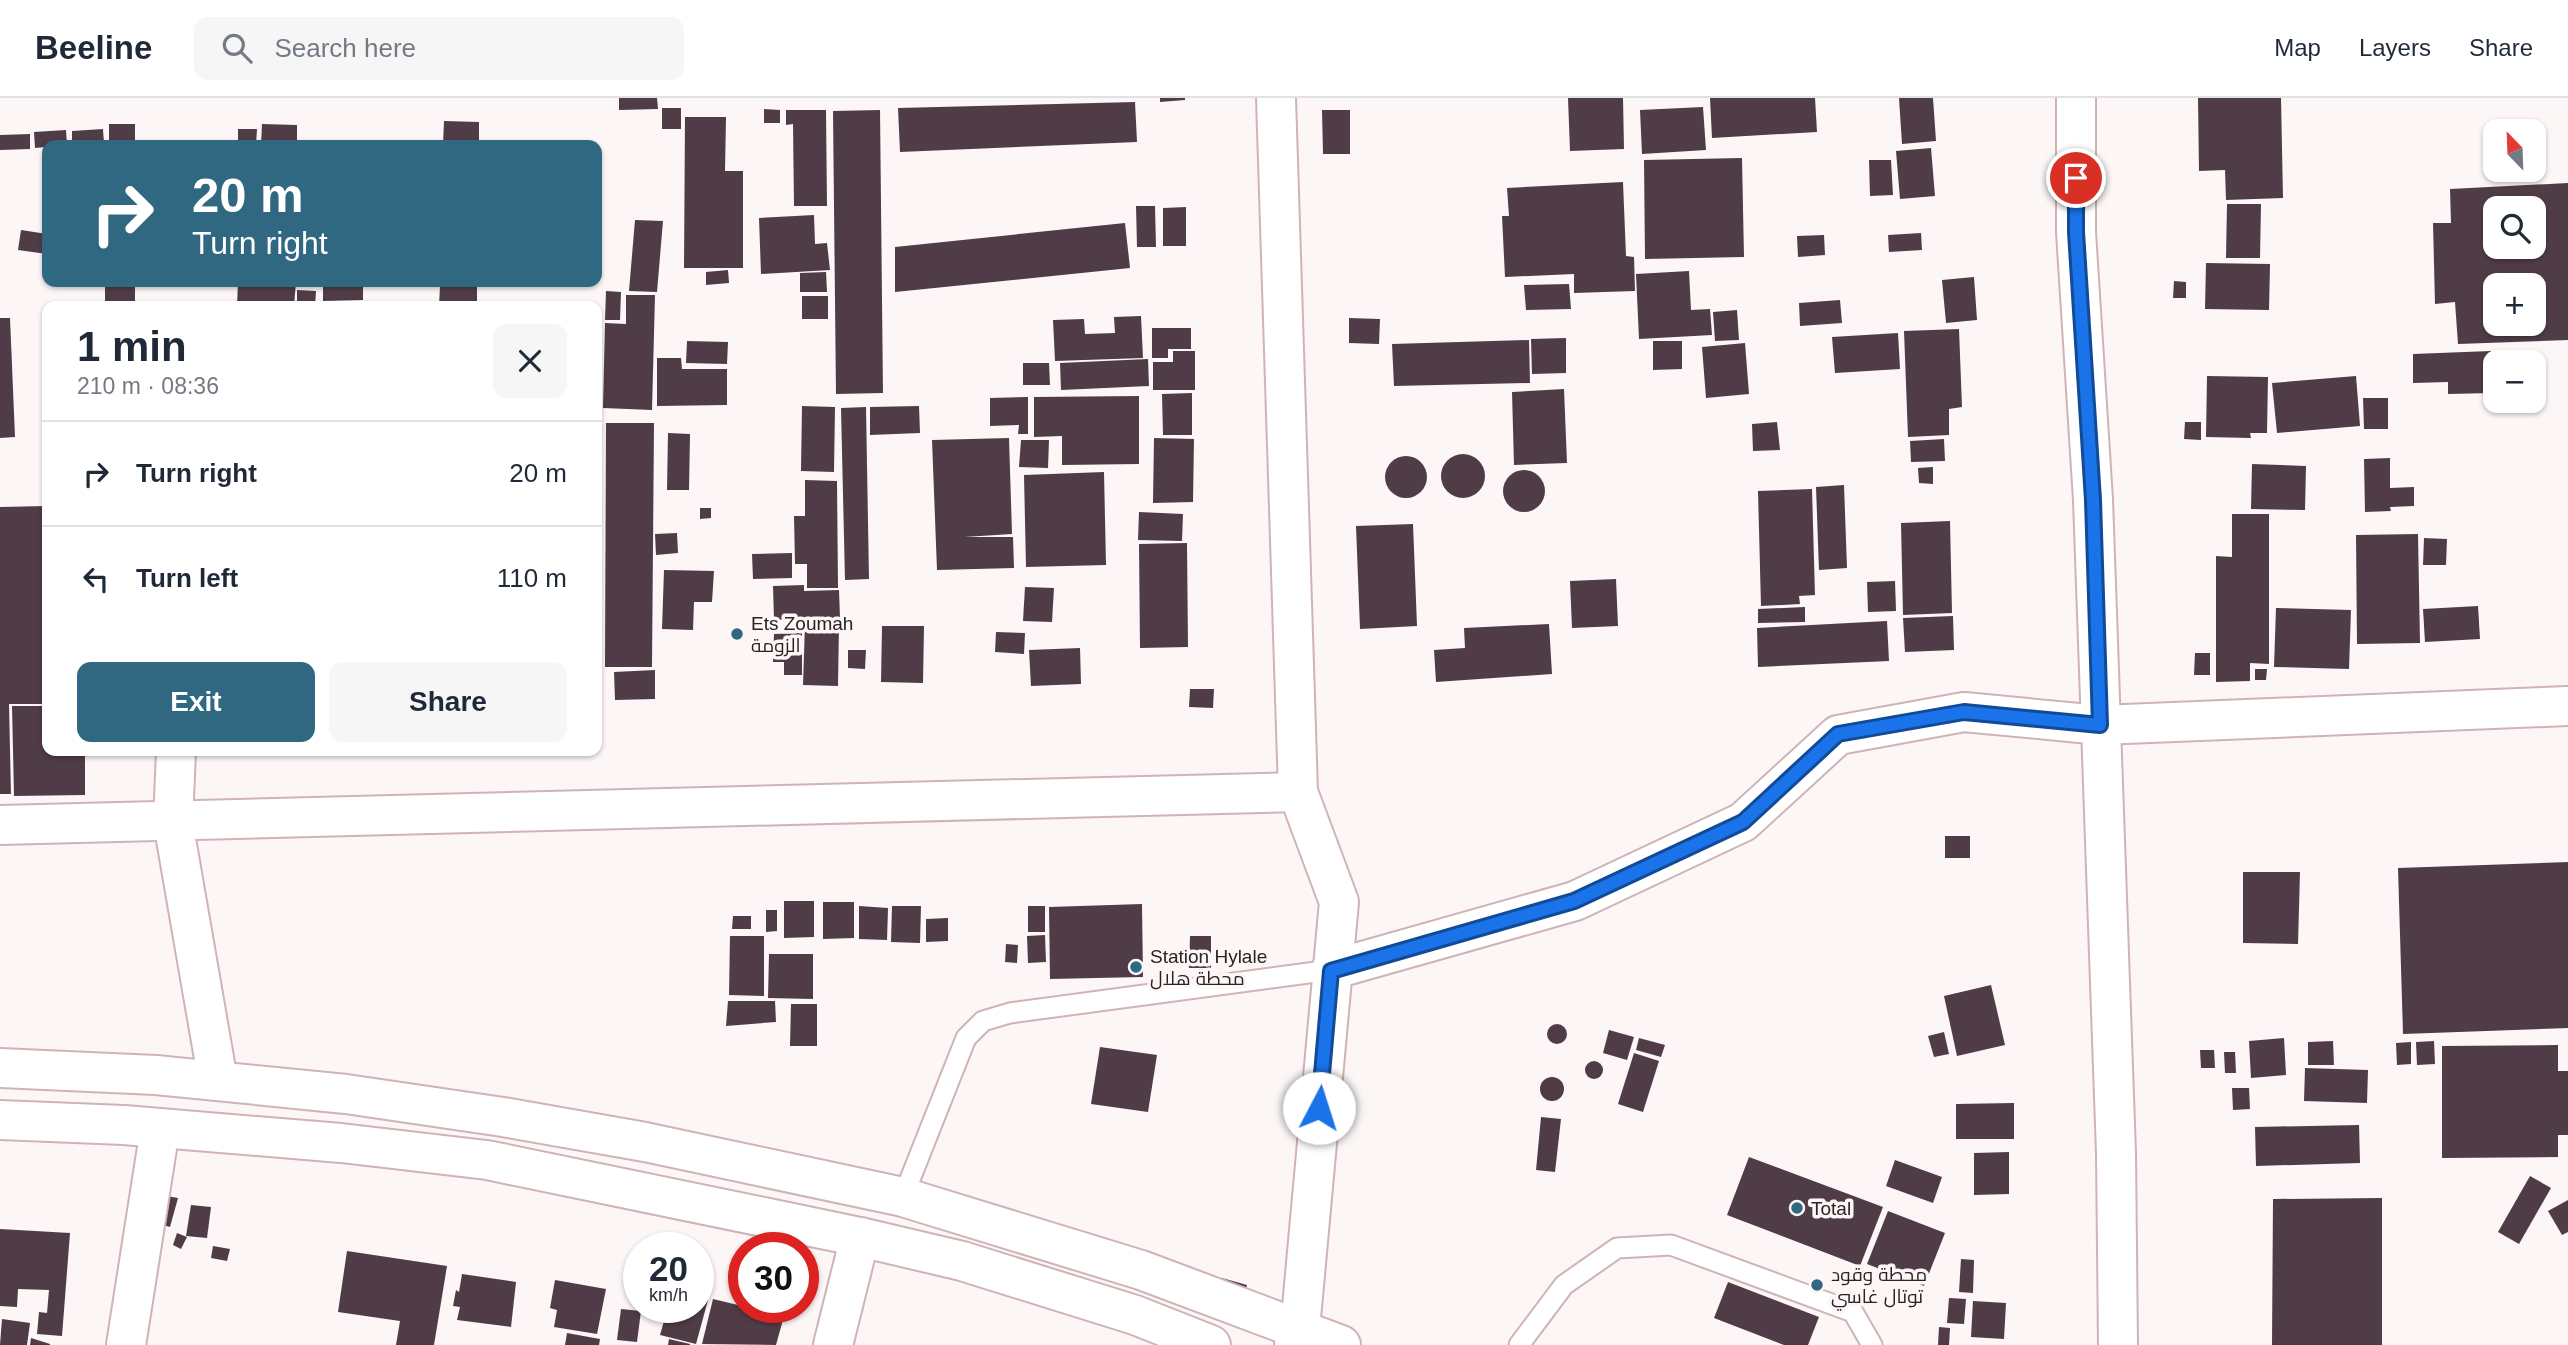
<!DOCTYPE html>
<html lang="en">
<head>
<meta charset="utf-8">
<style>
  :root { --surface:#fff; --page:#f6f6f7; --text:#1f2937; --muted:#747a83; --line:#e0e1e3; --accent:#306882 }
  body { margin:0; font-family:Helvetica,Cairo,sans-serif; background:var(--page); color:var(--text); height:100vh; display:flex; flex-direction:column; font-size:26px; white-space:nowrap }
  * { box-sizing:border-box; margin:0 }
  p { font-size:23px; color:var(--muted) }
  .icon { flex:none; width:38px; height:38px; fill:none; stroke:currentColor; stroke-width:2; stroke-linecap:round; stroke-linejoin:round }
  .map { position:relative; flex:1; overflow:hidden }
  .panel { position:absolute; left:42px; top:203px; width:560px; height:455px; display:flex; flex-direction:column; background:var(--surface); border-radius:14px; box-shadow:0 2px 5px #0004 }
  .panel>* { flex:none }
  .banner { position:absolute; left:42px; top:42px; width:560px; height:147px; border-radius:14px; box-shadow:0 2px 5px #0004; background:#306882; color:#fff; overflow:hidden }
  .needle { width:46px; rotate:337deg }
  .fabs { position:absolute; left:2483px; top:21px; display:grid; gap:14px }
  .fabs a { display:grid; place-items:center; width:63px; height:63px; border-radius:14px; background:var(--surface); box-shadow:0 2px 5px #0004; font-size:35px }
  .speed { position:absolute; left:623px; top:1134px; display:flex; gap:14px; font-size:35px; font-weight:700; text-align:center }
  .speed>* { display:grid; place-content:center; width:91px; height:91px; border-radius:50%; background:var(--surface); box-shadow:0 2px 5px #0004; line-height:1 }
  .speed small { font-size:18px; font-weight:400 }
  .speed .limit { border:10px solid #d22; background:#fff; color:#111 }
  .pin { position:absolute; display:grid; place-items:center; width:60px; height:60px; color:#fff; margin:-30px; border:4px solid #fff; border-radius:50%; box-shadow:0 2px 7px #0007 }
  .me { position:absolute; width:77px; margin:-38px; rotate:5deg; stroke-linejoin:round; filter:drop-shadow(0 0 5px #0008) }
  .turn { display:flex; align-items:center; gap:24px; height:147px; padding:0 35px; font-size:32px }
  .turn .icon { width:91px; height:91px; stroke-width:2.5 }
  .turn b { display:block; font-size:49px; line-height:60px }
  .round { display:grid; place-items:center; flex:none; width:74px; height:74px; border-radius:14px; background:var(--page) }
  .summary { display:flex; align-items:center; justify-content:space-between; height:119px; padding:0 35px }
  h1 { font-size:42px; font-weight:700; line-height:52px }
  .cta { display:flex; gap:14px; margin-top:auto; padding:14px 35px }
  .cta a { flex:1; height:80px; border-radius:14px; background:var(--accent); color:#fff; font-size:28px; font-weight:700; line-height:80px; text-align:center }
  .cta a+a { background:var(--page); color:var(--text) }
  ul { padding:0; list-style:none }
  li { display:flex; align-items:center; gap:21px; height:105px; padding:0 35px; border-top:2px solid var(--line) }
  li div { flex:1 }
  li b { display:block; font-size:26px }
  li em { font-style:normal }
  header { display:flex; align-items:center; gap:42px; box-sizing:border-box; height:98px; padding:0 35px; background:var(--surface); border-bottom:2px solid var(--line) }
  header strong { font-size:33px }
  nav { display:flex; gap:38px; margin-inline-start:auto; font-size:24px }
  .search { width:490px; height:63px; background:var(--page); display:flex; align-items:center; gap:18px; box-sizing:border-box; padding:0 24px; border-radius:14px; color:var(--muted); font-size:26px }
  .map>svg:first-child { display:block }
  .building { fill:#503c47; fill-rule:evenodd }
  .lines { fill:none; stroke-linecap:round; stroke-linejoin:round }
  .lane-casing { stroke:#d0b3b5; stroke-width:23 }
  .street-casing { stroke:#d0b3b5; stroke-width:42 }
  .secondary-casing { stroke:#d0b3b5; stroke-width:42 }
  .lane { stroke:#fff; stroke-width:19 }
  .street { stroke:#fff; stroke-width:38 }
  .secondary { stroke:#fff; stroke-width:38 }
  .route-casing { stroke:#114b97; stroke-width:18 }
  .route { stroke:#1a73e8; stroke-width:12 }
  .poi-dot { fill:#306882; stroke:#fcf6f6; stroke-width:2.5 }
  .labels { text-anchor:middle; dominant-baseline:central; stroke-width:7; stroke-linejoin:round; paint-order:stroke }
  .poi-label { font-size:19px; fill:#2c2222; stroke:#fcf6f6; text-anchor:start }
</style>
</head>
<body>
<header>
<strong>Beeline</strong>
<div class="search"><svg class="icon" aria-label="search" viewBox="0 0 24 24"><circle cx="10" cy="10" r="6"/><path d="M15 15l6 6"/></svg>Search here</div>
<nav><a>Map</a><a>Layers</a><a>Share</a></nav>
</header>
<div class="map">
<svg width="2568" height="1247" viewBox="0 0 2568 1247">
  <rect width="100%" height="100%" fill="#fcf6f6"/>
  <g class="building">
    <path d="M619 0H657L658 11 619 12Z"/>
    <path d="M1160 0H1185V2L1160 4Z"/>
    <path d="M1568 0H1623L1624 51 1570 53Z"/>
    <path d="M1710 0H1815L1817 34 1712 40Z"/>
    <path d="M1899 0H1933L1936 43 1902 46Z"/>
    <path d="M2198 0H2281L2283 100 2226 102 2225 72 2199 73Z"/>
    <path d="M1135 4 1137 44 900 54 898 10Z"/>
    <path d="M1703 9 1706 52 1642 56 1640 12Z"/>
    <rect x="662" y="10" width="19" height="21"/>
    <path d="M764 11 780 12V25H764Z"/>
    <path d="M786 12H826L827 108H794L793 26 786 27Z"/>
    <path d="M880 12 883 295 836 296 833 13Z"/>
    <path d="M1322 12H1350V56H1323Z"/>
    <path d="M685 19H726L725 73H743V170H684Z"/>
    <path d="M444 23 479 24V47H443Z"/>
    <rect x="109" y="26" width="26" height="21"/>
    <path d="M262 26 297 27V47H261Z"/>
    <path d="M103 31 104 46 72 47V33Z"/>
    <path d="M238 31H257L256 47H238Z"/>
    <path d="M66 32 67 47 35 50 34 34Z"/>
    <path d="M30 36V51L0 52V37Z"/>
    <path d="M1931 50 1935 98 1900 101 1896 53Z"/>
    <path d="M1742 60 1744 159 1645 161 1644 62Z"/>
    <path d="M1869 62H1891L1893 97 1870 98Z"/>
    <path d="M1623 84 1626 158 1634 159 1635 193 1574 195V176L1505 179 1502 118H1509L1507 90Z"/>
    <path d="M2568 85V242L2458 246 2455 204 2435 206 2433 125H2451L2450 91ZM2496 110H2534V149H2496ZM2496 187H2534V226H2496Z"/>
    <path d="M2227 106H2261L2260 160H2226Z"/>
    <path d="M1136 108H1155L1156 149H1137Z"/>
    <path d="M1186 109V148H1163V110Z"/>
    <path d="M814 117 815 146 827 145 830 172 761 176 759 120Z"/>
    <path d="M635 122 663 123 657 194 629 193Z"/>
    <path d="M1125 125 1130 170 895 194V149Z"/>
    <path d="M21 132 47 136V156L18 152Z"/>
    <path d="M1921 135 1922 152 1889 154 1888 137Z"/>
    <path d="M1824 137 1825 157 1798 159 1797 138Z"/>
    <path d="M2206 165 2270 166 2269 212 2205 211Z"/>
    <path d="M728 172 729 185 706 187V174Z"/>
    <path d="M1689 173 1691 212 1710 211 1712 237 1639 241 1636 176Z"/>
    <path d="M826 174 827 194H800V175Z"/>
    <path d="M1974 179 1977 222 1946 225 1942 182Z"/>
    <path d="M2174 183 2186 184V200H2173Z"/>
    <rect x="105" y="184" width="30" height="24"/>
    <path d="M238 184H296L294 208H237Z"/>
    <path d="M323 184H363V202L323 203Z"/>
    <path d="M1569 186 1571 211 1526 212 1524 187Z"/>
    <path d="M440 188 477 189V208H439Z"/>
    <path d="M297 192 316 193 315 208H297Z"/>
    <path d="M606 193 621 194 620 222H605Z"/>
    <path d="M626 197H655L652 312 603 310 605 225 626 226Z"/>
    <rect x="802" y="198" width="26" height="23"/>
    <path d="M1840 202 1842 225 1800 228 1799 205Z"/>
    <path d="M1737 212 1739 242 1715 243 1713 214Z"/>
    <path d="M1141 218 1143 260 1055 263 1053 222 1084 221 1085 236 1115 235 1114 219Z"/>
    <path d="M0 220H10L15 339 0 340Z"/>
    <path d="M1349 220 1380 221 1379 246 1349 245Z"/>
    <path d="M1152 230H1191V251H1168V260H1152Z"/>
    <path d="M1959 231 1962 309 1949 311V337L1908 339 1904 233Z"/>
    <path d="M1898 235 1900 271 1835 275 1832 239Z"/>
    <path d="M1566 240V275L1532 276 1531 241Z"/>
    <path d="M1529 242 1530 285 1394 288 1392 246Z"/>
    <path d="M687 243 728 244 727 266 686 265Z"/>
    <path d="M1653 243H1682V271L1653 272Z"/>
    <path d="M1745 245 1749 296 1706 300 1702 249Z"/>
    <path d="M1173 253H1195V292H1153V264H1173Z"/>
    <path d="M2491 253 2492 295 2448 296V284L2413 285V256Z"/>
    <path d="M657 260H681L682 271H727V307L657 308Z"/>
    <path d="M1148 261 1149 288 1061 292 1060 265Z"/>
    <path d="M1023 265H1049L1050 287H1023Z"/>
    <path d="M2207 278 2268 279 2267 335H2250L2251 340 2206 339Z"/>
    <path d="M2356 278 2360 328 2277 335 2272 285Z"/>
    <path d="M1564 291 1567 365 1514 367 1512 294Z"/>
    <path d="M1192 295V337H1163L1162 296Z"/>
    <path d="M1139 298V366L1062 367V338L1034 339V299Z"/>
    <path d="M1028 299V336H1018L1019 327 990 328V300Z"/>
    <path d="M2363 300H2388V331H2364Z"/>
    <path d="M802 308 835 309 834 374 801 373Z"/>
    <path d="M919 308 920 335 870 337V309Z"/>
    <path d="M866 309 869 481 845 482 841 310Z"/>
    <path d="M1777 324 1780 352 1753 353 1752 326Z"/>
    <path d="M2185 324H2201V342L2184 341Z"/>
    <path d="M606 325H654L652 569H605Z"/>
    <path d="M668 335 690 336 689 392H667Z"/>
    <path d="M1009 340 1012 436 964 439H1013L1014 470 937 472 932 342Z"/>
    <path d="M1154 340 1194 341 1193 404 1153 405Z"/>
    <path d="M1944 341 1945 363 1911 364 1910 343Z"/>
    <path d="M1021 342H1049L1048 370 1019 369Z"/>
    <circle cx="1463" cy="378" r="22"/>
    <circle cx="1406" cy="379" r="21"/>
    <path d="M2390 360V390L2414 389V408L2390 409 2391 413 2365 414 2364 361Z"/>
    <path d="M2252 366 2306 368 2305 412 2251 411Z"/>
    <path d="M1933 369V386L1919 385 1918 370Z"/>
    <circle cx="1524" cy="393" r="21"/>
    <path d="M1104 374 1106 467 1026 469 1024 377Z"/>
    <path d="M805 382 837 383 838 490H807V466H795L794 418H805Z"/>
    <path d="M1844 387 1847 470 1819 472 1816 389Z"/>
    <path d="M1812 391 1815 497 1799 498 1800 506 1761 508 1758 393Z"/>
    <path d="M47 408V606H9L11 696H0V409Z"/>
    <path d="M700 410H711V420L700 421Z"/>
    <path d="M1139 414 1183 416 1182 443 1138 442Z"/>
    <path d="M2232 416H2269V566L2250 565V583L2216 584V458L2232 459Z"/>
    <path d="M1950 423 1952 515 1903 517 1901 425Z"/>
    <path d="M1413 426 1417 528 1360 531 1356 428Z"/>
    <path d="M677 435 678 455 656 457 655 436Z"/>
    <path d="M2418 436 2420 545 2357 546 2356 437Z"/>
    <path d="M2424 440 2447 441 2446 467H2423Z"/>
    <path d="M1187 445 1188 549 1140 550 1139 446Z"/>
    <path d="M792 455V480L753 481 752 456Z"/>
    <path d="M664 472 714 473 712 504H694L693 532 662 531Z"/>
    <path d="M1616 481 1618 528 1572 530 1570 483Z"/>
    <path d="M1895 483 1896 513 1868 514 1867 484Z"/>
    <path d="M804 487V493L839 492 840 520 774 522 773 488Z"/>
    <path d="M1025 489 1054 490 1052 524 1023 523Z"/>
    <path d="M2478 508 2480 541 2425 544 2423 511Z"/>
    <path d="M1805 509V524L1758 525V511Z"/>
    <path d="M2276 510 2351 512 2349 571 2274 569Z"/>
    <path d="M1953 518 1954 552 1905 554 1903 520Z"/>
    <path d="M1887 523 1889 563 1758 569 1757 530Z"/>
    <path d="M805 525 839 526 838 588 803 587Z"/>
    <path d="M1549 526 1552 576 1436 584 1434 552 1465 550 1464 530Z"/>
    <path d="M882 528H924L923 585 881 584Z"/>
    <path d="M996 534 1025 535 1024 556 995 554Z"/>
    <path d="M802 535V577H784V564H773L774 536Z"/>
    <path d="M1080 550 1081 586 1031 588 1029 552Z"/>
    <path d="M848 552H866L865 571 848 570Z"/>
    <path d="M2195 555H2210V577H2194Z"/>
    <path d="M2255 571H2267L2266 582H2255Z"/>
    <path d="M655 572V601L615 602 614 574Z"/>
    <path d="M1190 591H1214L1213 610 1189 609Z"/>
    <path d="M12 608H47V653H85V697L14 698Z"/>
    <rect x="1945" y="738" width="25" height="22"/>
    <path d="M2568 764V930L2403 936 2398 770Z"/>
    <path d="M2243 774H2300L2298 846 2243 845Z"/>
    <path d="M784 803H814V839L784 840Z"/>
    <path d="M823 804H854V840L823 841Z"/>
    <path d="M1142 806 1143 879 1050 881 1049 809Z"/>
    <path d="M859 808 888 810 887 842 859 841Z"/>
    <path d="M892 808H921L920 845 891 844Z"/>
    <rect x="1028" y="808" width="17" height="26"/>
    <path d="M766 812H777V833L766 834Z"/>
    <path d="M733 818H751V831H732Z"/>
    <path d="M948 820V843L926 844V821Z"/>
    <path d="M1045 837 1046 864 1028 865 1027 838Z"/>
    <path d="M730 838H764V898L729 897Z"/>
    <path d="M1190 838H1211V870H1189Z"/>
    <path d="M1006 846 1018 847 1017 865 1005 864Z"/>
    <path d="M769 856H813V901L768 900Z"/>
    <path d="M1991 887 2005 947 1957 958 1944 898Z"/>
    <path d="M728 903H775L776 924 726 928Z"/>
    <path d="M791 906H817V948H790Z"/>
    <circle cx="1557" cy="936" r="10"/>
    <path d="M1609 932 1634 939 1627 962 1603 955Z"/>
    <path d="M1944 934 1949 956 1934 959 1928 938Z"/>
    <path d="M1639 940 1665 947 1661 959 1636 952Z"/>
    <path d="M2284 940 2286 977 2251 980 2249 943Z"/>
    <path d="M2333 943 2334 967H2308V944Z"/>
    <path d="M2434 943 2435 966 2417 967 2416 944Z"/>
    <path d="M2411 944V966L2397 967 2396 945Z"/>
    <path d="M2558 947V973H2568V1037H2558V1059L2442 1060V948Z"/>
    <path d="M1100 949 1157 957 1148 1014 1091 1006Z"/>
    <path d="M2200 952H2214L2215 970H2201Z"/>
    <path d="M2224 954H2235L2236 975H2225Z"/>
    <path d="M1634 955 1659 963 1643 1014 1618 1006Z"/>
    <circle cx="1594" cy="972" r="9"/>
    <path d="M2305 970 2368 972 2367 1005 2304 1003Z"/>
    <circle cx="1552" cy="991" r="12"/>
    <path d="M2232 990H2249L2250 1011 2233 1012Z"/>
    <path d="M2014 1005V1041H1956V1006Z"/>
    <path d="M1541 1019 1561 1021 1555 1074 1536 1072Z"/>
    <path d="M2359 1027 2360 1065 2256 1068 2255 1029Z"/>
    <path d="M2009 1054V1096L1974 1097V1055Z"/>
    <path d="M1749 1059 1883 1109 1860 1168 1727 1117Z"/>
    <path d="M1895 1062 1942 1079 1933 1105 1886 1088Z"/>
    <path d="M2530 1078 2551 1090 2519 1146 2498 1134Z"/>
    <path d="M167 1098 178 1100 170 1129 159 1126Z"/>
    <path d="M2382 1100V1247H2272L2273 1101Z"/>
    <path d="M2568 1102V1134L2562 1137 2548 1113Z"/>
    <path d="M191 1107 211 1109 207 1140 186 1138Z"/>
    <path d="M1888 1113 1945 1135 1924 1188 1867 1166Z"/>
    <path d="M0 1131 70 1135 62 1238 37 1236 39 1214 47 1215 49 1192 18 1191 17 1209 0 1208Z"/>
    <path d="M177 1135 187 1139 181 1151 173 1147Z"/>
    <path d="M213 1148 230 1151 227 1163 211 1160Z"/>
    <path d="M347 1153 447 1168 434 1247H396L400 1223 338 1214Z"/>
    <path d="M1961 1161 1974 1162 1973 1195 1959 1194Z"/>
    <path d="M462 1176 516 1184 511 1229 457 1222 460 1209 453 1208 456 1192 459 1194Z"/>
    <path d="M1222 1180 1247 1187 1244 1198 1219 1191Z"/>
    <path d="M555 1182 606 1191 597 1236 554 1229 557 1212 550 1210Z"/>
    <path d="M1728 1184 1819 1219 1808 1247H1784L1714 1220Z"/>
    <path d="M698 1200 708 1202 696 1246 660 1237 668 1209H698Z"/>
    <path d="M1949 1200 1966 1201 1964 1226 1947 1225Z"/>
    <path d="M713 1201 784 1218 776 1247 702 1246Z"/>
    <path d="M1973 1203 2006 1205 2004 1241 1971 1239Z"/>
    <path d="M621 1211 641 1213 637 1244 617 1242Z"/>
    <path d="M2 1221 30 1225 27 1247H0Z"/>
    <path d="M1939 1229 1950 1230 1949 1247H1938Z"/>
    <path d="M567 1235 600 1241 599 1247H565Z"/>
    <path d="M31 1240 50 1246V1247H30Z"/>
    <path d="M669 1241 690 1246V1247H668Z"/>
  </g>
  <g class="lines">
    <defs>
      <g id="lane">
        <path d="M903 1099 966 940 983 923 1010 915 1331 872"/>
        <path d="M1519 1247 1564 1187 1617 1150 1671 1147 1853 1214 1872 1247"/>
      </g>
      <g id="street">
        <path d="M1276 0 1298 694 1339 804 1300 1231 1294 1247"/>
        <path d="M176 653 173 724 218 983"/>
        <path d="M0 727 1298 694"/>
        <path d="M1331 872 1575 803 1743 724 1838 637 1964 614 2100 627 2568 608"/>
        <path d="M126 1247 160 1031"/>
        <path d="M833 1247 860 1139"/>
      </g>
      <g id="secondary">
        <path d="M2076 0V134L2093 402 2116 1055 2118 1247"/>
        <path d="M0 970 156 977 346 996 503 1019 645 1044 903 1099 1141 1172 1341 1247"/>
        <path d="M0 1022 124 1027 341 1045 487 1062 860 1139 962 1163 1135 1217 1211 1247"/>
      </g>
    </defs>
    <use href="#lane" class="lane-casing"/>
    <use href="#street" class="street-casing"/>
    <use href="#secondary" class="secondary-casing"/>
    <use href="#lane" class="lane"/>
    <use href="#street" class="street"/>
    <use href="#secondary" class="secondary"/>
  </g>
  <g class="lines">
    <defs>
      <path id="route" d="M1319 1010 1331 873 1574 803 1743 724 1838 636 1964 614 2100 627 2093 402 2076 134V80"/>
    </defs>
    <use href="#route" class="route-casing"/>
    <use href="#route" class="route"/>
  </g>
  <g class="poi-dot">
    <circle cx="737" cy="536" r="7"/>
    <circle cx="1136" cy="869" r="7"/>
    <circle cx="1797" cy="1110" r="7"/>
    <circle cx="1817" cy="1187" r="7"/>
  </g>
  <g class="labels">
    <g class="poi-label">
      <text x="751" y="525">Ets Zoumah<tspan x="751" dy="22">الزومة</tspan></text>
      <text x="1150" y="858">Station Hylale<tspan x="1150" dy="22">محطة هلال</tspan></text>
      <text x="1811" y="1110">Total</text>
      <text x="1831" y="1176">محطة وقود<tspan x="1831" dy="22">توتال غاسي</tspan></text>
    </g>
  </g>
</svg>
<div class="fabs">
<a><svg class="needle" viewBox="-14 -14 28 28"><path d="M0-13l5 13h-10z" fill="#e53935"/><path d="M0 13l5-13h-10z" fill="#747a83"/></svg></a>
<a><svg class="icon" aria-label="search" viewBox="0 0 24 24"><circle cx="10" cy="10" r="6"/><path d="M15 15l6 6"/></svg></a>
<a>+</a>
<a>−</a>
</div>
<div class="speed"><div>20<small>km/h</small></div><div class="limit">30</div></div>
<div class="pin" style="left:2076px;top:80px;background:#d93025"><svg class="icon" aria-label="arrive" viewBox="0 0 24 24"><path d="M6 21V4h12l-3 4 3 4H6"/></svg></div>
<svg class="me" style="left:1319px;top:1010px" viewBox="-20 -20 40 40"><circle r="19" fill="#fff"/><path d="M0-13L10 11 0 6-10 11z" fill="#1a73e8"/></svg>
<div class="banner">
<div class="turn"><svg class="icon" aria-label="right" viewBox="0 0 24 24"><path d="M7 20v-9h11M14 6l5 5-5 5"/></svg><div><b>20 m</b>Turn right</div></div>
</div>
<section class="panel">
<div class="summary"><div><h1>1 min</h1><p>210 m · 08:36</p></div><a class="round"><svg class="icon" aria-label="close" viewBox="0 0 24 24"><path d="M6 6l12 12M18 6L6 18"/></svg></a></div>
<ul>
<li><svg class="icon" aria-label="right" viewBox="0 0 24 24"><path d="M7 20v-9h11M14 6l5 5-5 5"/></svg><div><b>Turn right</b></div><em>20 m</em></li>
<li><svg class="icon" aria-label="left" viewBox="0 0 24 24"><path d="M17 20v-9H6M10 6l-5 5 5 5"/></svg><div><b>Turn left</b></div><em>110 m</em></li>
</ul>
<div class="cta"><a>Exit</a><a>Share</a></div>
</section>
</div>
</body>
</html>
